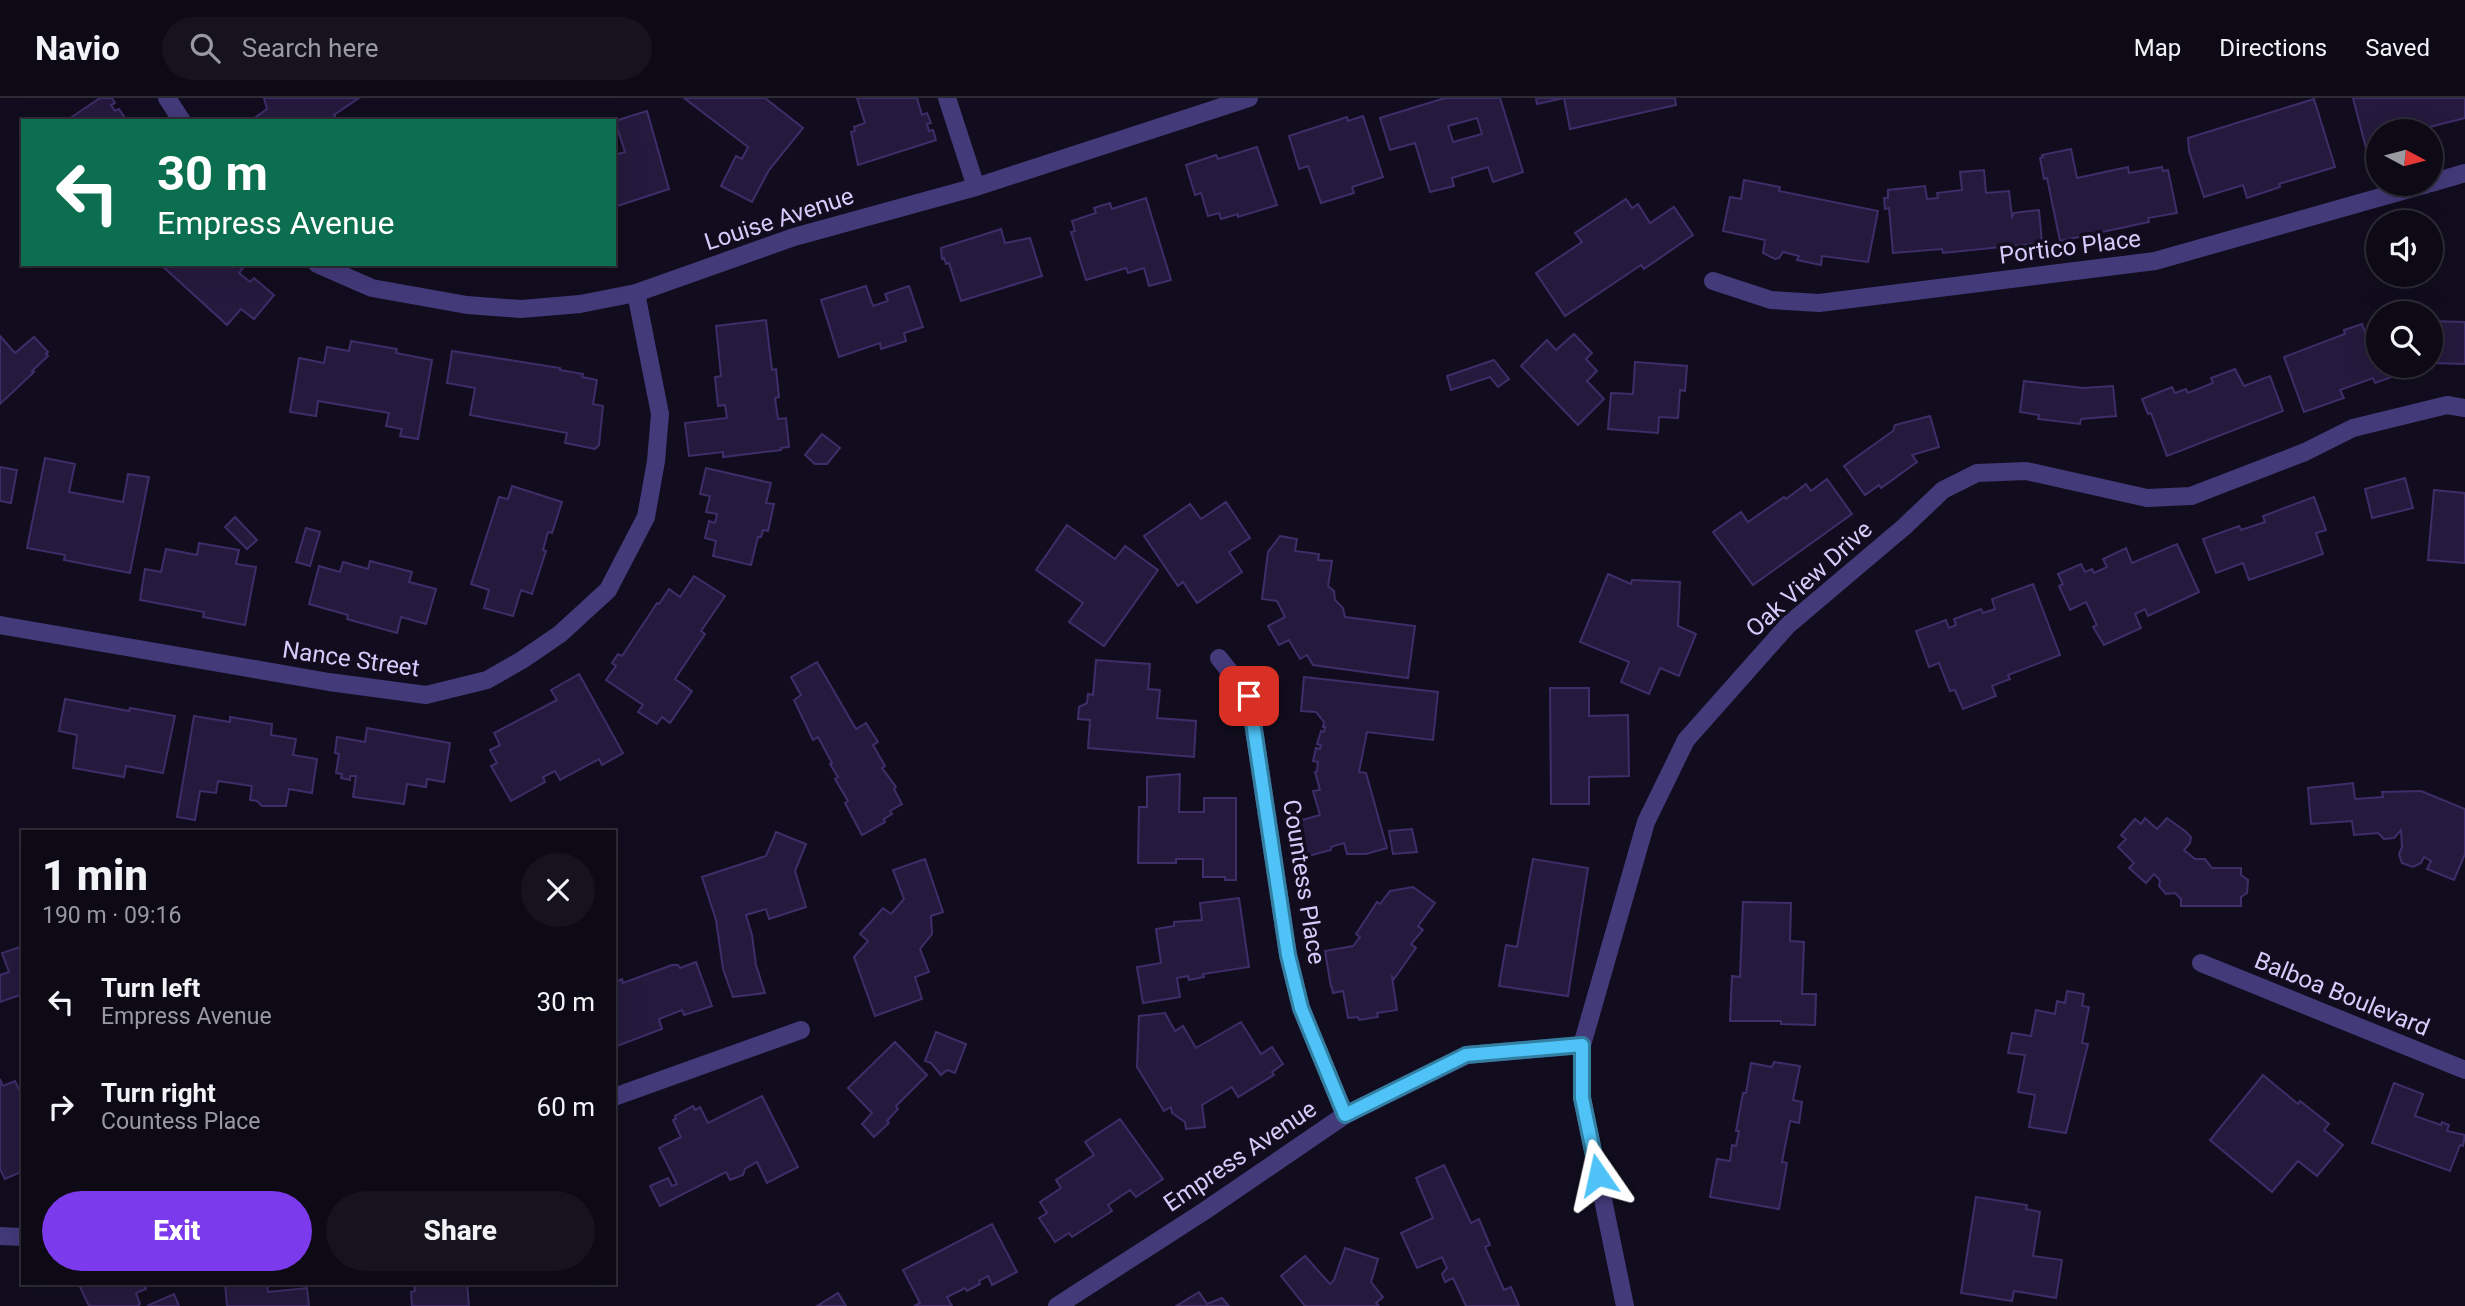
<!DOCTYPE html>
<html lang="en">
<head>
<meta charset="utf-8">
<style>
  :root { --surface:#0d0a16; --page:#16131f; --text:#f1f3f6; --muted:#9a9aa1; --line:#2d2b35; --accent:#7c3aed }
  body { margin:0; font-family:Roboto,sans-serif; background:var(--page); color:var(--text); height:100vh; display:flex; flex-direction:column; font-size:26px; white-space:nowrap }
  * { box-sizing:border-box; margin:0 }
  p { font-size:23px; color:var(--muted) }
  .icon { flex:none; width:38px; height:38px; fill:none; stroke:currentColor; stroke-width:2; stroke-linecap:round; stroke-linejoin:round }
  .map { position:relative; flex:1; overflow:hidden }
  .panel { position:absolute; left:21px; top:732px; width:595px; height:455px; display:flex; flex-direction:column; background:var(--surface); border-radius:0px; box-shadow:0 7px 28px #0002,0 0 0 2px var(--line) }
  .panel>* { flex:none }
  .banner { position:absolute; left:21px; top:21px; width:595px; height:147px; border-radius:0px; box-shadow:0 7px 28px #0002,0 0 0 2px var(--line); background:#0b6e4f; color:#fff; overflow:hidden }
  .needle { width:46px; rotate:97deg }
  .buttons { position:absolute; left:2366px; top:21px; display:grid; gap:14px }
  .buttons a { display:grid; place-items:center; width:77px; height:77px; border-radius:50%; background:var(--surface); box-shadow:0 7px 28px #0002,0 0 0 2px var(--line); font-size:35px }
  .pin { position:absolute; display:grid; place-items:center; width:60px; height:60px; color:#fff; margin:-30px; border-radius:14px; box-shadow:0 4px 10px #0006 }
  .me { position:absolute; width:77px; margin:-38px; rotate:349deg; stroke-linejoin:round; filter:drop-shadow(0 0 5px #0008) }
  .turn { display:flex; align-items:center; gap:24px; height:147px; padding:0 21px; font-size:32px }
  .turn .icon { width:91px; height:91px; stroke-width:2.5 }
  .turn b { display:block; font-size:49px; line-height:60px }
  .round { display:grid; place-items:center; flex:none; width:74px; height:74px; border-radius:37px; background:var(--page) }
  .headline { display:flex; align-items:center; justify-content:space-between; height:119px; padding:0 21px }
  h1 { font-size:42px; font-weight:800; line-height:52px }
  .button { display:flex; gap:14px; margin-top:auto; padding:14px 21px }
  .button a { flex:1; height:80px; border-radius:42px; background:var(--accent); color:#fff; font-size:28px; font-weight:800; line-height:80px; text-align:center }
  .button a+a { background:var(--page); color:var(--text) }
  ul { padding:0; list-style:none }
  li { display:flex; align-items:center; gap:21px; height:105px; padding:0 21px }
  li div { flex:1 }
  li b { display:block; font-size:26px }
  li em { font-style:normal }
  header { display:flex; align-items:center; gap:42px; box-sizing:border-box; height:98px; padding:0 35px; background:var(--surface); border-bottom:2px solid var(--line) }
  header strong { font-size:33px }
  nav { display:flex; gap:38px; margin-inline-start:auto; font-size:24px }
  .search { width:490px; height:63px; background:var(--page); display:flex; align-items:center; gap:18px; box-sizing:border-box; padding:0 24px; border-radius:38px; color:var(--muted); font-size:26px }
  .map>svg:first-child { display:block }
  .building { fill:#251a3d; stroke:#3e2d68; stroke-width:2; fill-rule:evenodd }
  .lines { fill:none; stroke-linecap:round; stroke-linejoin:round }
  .minor { stroke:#433a7a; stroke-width:18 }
  .route-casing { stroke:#337fa1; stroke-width:18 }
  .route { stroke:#4fc3f7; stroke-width:12 }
  .labels { text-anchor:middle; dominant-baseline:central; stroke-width:7; stroke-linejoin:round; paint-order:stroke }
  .street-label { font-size:24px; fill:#d6ccfc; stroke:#110d1e }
</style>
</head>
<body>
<header>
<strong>Navio</strong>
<div class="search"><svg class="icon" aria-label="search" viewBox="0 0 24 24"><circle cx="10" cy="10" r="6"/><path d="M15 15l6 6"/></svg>Search here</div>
<nav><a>Map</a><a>Directions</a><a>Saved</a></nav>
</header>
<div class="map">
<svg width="2465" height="1208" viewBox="0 0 2465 1208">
  <rect width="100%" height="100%" fill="#110d1e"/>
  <g class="building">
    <path d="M100 0H112L115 5 111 7 115 13 119 11 125 20 122 23H66Z"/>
    <path d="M264 0H359L334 17 338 23H250L267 11Z"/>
    <path d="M684 0H765L803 30 769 72 752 104 721 88 736 58 742 61 748 49Z"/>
    <path d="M857 0H917L922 17 927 15 931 25 927 26 929 33 933 32 936 42 858 67 851 34 855 33 854 29 865 25Z"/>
    <path d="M1445 0H1500L1523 74 1493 84 1488 69 1452 80 1454 88 1430 94 1415 45 1390 52 1380 20ZM1477 20 1482 36 1453 44 1448 28Z"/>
    <path d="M1536 0H1675L1676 7 1570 31 1564 0 1537 6Z"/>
    <path d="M2353 0H2465V20L2414 33H2378V47L2366 50Z"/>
    <path d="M2314 1 2335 69 2279 86 2280 89 2247 100 2243 87 2204 99 2189 53 2188 40Z"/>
    <path d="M647 13 669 91 614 109V57L625 54 615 23Z"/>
    <path d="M1363 18 1383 79 1352 89 1354 95 1321 105 1308 68 1299 71 1289 38 1347 19 1348 23Z"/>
    <path d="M1257 49 1277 107 1238 119V116L1221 121 1219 115 1208 118 1201 95 1195 97 1186 67 1216 57 1218 61Z"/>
    <path d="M2071 51 2077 80 2128 69 2129 75 2162 69 2163 73 2168 72 2177 115 2148 120 2149 124 2060 143 2047 80 2044 81 2040 60 2043 59 2042 57Z"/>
    <path d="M1984 72 1986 95 2009 93 2012 119 2014 115 2039 112 2042 145 1943 155 1942 151 1893 155 1889 110 1885 111 1884 100H1888V92L1925 88 1927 101 1938 100 1937 95 1962 92 1960 74Z"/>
    <path d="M1744 82 1780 89 1779 93 1878 113 1868 164 1822 158 1821 167 1797 162 1799 158 1783 154 1779 160 1775 161 1763 155 1765 142 1723 133 1730 99 1741 101Z"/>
    <path d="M1146 100 1171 182 1149 188 1144 170 1128 175 1126 170 1086 182 1071 134 1075 133 1072 123 1096 115 1094 110 1110 105 1112 111Z"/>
    <path d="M1626 101 1632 110 1638 106 1650 125 1674 109 1693 137 1644 171 1641 167 1565 218 1536 175 1582 144 1575 135Z"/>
    <path d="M1001 131 1005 145 1030 140 1042 178 961 203 949 165 946 166 944 160 942 161 941 150Z"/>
    <path d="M160 166H238L243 170 239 175 250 184 254 180 274 197 254 221 241 211 227 227Z"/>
    <path d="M866 188 873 208 888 203 885 196 909 188 923 229 904 235 906 243 881 251 880 245 839 259 821 202Z"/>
    <path d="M766 222 772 272 776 271 779 299 775 300 778 321 786 320 789 349 781 350V352L723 359V354L689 358 685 325 727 320 725 307 718 308 715 279 721 278 716 228Z"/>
    <path d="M2431 223 2465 224V266L2431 265Z"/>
    <path d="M2362 226 2371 249 2378 247V268H2409L2411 272 2375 285 2373 280 2340 292 2344 300 2304 314 2284 259 2345 236 2344 232Z"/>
    <path d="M1574 236 1592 255 1586 261 1597 273 1587 283 1604 301 1578 327 1521 268 1547 242 1556 252Z"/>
    <path d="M0 238 15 255 34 239 48 254 46 256 48 258 32 273 34 274 0 306Z"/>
    <path d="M351 243 397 251 396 255 432 262 418 341 400 338 402 331 386 328 389 315 318 303 316 318 290 314 299 260 324 265 327 249 349 253Z"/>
    <path d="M452 253 560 270V272L583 276 582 279 597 282 593 306 603 308 599 347 595 351 565 345 567 335 470 317 475 290 447 285Z"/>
    <path d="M1494 262 1509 281 1498 289 1490 279 1451 292 1447 278Z"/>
    <path d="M1635 264 1687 268 1685 293 1680 292 1678 320 1659 319 1658 335 1608 331 1611 295 1633 296Z"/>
    <path d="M2235 271 2244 288 2270 278 2283 313 2167 358 2151 315 2148 316 2142 301 2172 289 2175 295 2186 291 2188 295 2213 285 2211 280Z"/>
    <path d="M2024 283 2083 290 2113 288 2116 318 2081 321 2080 326 2038 321 2039 317 2020 314Z"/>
    <path d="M1930 318 1939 349 1912 357 1917 364 1881 390 1879 387 1865 397 1844 368 1893 333 1895 327Z"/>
    <path d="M822 336 840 350 827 366H815L805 357Z"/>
    <path d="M45 360 75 366 69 394 123 404 128 376 149 379 130 475 64 462 65 457 27 450Z"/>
    <path d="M0 369 17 372 11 405 0 403Z"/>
    <path d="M706 370 771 385 766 405 774 406 768 433 763 432 761 439H758L751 467 713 458 716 443 705 440 709 423 715 425 717 416 706 414 710 398 700 396Z"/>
    <path d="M2405 380 2413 410 2372 420 2365 391Z"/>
    <path d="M1827 381 1852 416 1753 487 1713 434 1741 414 1748 424 1784 399 1786 401 1806 386 1811 393Z"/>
    <path d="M512 388 562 404 552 435 548 434 543 452 546 453 532 496 521 492 513 518 484 510 489 492 471 486 499 399 508 401Z"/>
    <path d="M2434 392 2465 395V465L2428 462Z"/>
    <path d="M2314 399 2326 432 2316 435 2323 456 2249 482 2243 465 2216 475 2203 441 2239 428 2241 432 2265 424 2263 418Z"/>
    <path d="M1226 404 1250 440 1229 454 1242 474 1197 505 1183 484 1178 488 1144 438 1190 406 1201 421Z"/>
    <path d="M235 419 257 442 247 451 225 429Z"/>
    <path d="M1067 427 1115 461 1125 448 1158 472 1104 548 1069 524 1083 505 1036 472Z"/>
    <path d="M306 430 320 434 310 468 296 464Z"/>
    <path d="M1280 438 1297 441 1295 453 1319 456 1318 462 1332 463 1328 488 1334 493 1335 502 1343 510 1345 519 1415 528 1408 580 1313 567 1307 557 1300 561 1289 542 1279 547 1268 528 1285 519 1277 503 1262 501 1268 454Z"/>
    <path d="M199 445 239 452 236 466 256 469 245 527 203 519 204 514 140 502 145 471 161 474 166 451 197 457Z"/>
    <path d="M2177 446 2199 494 2148 518 2145 511 2135 516 2141 530 2104 547 2093 529 2097 527 2086 504 2070 512 2059 488 2063 486 2058 476 2081 466 2085 474 2092 471 2094 475 2107 469 2103 461 2126 450 2132 465Z"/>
    <path d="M370 463 412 474 409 484 436 491 426 526 401 519 397 535 347 521 348 517 309 506 319 468 340 474 343 464 368 471Z"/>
    <path d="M1608 476 1631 486 1632 482 1680 484 1678 528 1696 536 1679 578 1660 570 1649 596 1621 584 1629 564 1580 544Z"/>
    <path d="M694 478 725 498 701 533 705 536 675 581 692 593 670 625 662 619 657 626 638 614 643 607 606 582 616 568 612 565 618 556 622 558 657 505 659 506 669 491 680 499Z"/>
    <path d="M2033 486 2060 557 2008 577 2010 581 1992 588 1996 598 1963 611 1955 592 1950 593 1939 565 1929 569 1916 533 1946 522 1949 530 1956 527 1954 521 1981 511 1983 515 1995 511 1992 501Z"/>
    <path d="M1096 562 1150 566 1148 591 1160 592 1157 620 1196 623 1194 659 1088 650 1090 622 1078 621 1079 609 1087 605 1088 596 1093 597Z"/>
    <path d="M817 564 856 631 866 625 878 644 873 647 885 668 882 670 896 689 894 691 902 706 890 713 892 716 884 721 885 724 862 737 845 705 848 703 835 681 838 679 830 666 832 665 818 639 813 642 794 602 801 597 791 579Z"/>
    <path d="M579 576 623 655 602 667 599 661 560 682 555 673 543 679 545 684 511 703 491 668 497 665 490 652 500 647 494 635 557 602 551 592Z"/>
    <path d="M1304 579 1438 594 1433 642 1367 634 1359 674 1366 675 1387 750 1366 756H1347L1344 745 1331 749V752L1297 761 1291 725 1320 717 1313 693 1320 692 1315 674 1317 673 1318 664 1313 663 1316 650 1320 651 1321 647 1317 646 1321 633 1324 634 1325 629H1323L1324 624 1316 614 1301 613Z"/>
    <path d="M1550 590H1589V618L1628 617 1629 678 1589 679V706H1551Z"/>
    <path d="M65 601 129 613 130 610 175 618 163 675 126 668 124 679 73 670 77 637 59 633Z"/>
    <path d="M194 618 230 624V619L272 626 271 637 296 641 293 657 317 661 312 695 289 691 286 708H262L257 703 250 702 252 688 218 683 216 695 200 693 195 722 177 719Z"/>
    <path d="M367 630 450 645 444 684 427 681 426 689 407 686 404 706 353 699 356 678H350V682L341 680 342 676 336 675 339 656 335 655 337 639 365 644Z"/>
    <path d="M1180 676 1179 714H1204V700H1236V782H1225V779H1203V761H1176V765H1138L1139 709H1147V679Z"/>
    <path d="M2353 685 2355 701 2383 699 2382 694 2421 693 2465 711V756L2454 782 2427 771 2431 763 2424 759 2421 765 2413 769 2402 765 2399 756 2402 749 2401 732 2394 740 2384 741 2378 735 2354 737 2352 723 2311 726 2308 690Z"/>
    <path d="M2145 720 2157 731 2167 720 2185 733 2191 739 2190 745 2184 752 2195 761H2205L2212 770H2241V777L2248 782 2247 795 2241 799V808H2181V801L2175 795 2166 796 2159 788 2160 782 2154 776 2146 785 2129 770 2134 765 2118 749 2126 741 2121 737 2135 721 2141 726Z"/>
    <path d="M1412 731 1417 754 1393 756 1389 733Z"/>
    <path d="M776 734 806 746 795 773 806 809 769 821 766 811 746 817 752 837 756 867 765 895 733 899 723 871 716 822 702 779 766 758Z"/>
    <path d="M925 761 943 814 931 818 932 836 920 851 929 874 915 879 922 901 875 918 854 859 868 843 860 836 883 810 891 816 904 801 893 772Z"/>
    <path d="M1533 761 1588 770 1568 898 1499 888 1506 847 1517 849Z"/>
    <path d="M1413 789 1435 805 1418 828 1423 832 1411 846 1416 850 1394 881 1392 879 1397 912 1377 915 1378 919 1359 922 1358 919 1348 920 1343 893 1333 895 1332 889H1331L1325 853 1353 848 1360 839 1356 836 1377 804 1380 806 1390 793Z"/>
    <path d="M1239 800 1249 869 1203 876 1204 879 1189 882 1188 878 1177 880 1180 899 1143 905 1137 869 1161 865 1156 831 1174 828V824L1202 822 1200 805Z"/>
    <path d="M1743 804 1791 805 1790 843 1804 844 1802 896H1816L1815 927 1781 926V923H1730L1732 878 1740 879Z"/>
    <path d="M23 848V896L0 904V877L9 874 2 855Z"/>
    <path d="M696 864 712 908 684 917 682 912 659 921 662 931 617 948 614 940V884L622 881 623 885 672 867H678L680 870Z"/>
    <path d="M2067 893 2084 896 2082 908 2089 909 2082 945 2088 946 2066 1035 2029 1029 2035 997 2018 994 2025 957 2008 955 2012 935 2031 938 2036 912 2055 916 2057 903 2065 905Z"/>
    <path d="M1165 915 1175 933 1183 928 1196 950 1241 924 1261 956 1272 949 1283 966 1272 974 1274 977 1238 999 1232 989 1202 1007 1205 1029 1186 1031 1185 1024 1172 1015 1171 1009 1164 1013 1137 969 1139 918Z"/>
    <path d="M936 934 966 946 955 975 947 972 941 977 931 965 925 963Z"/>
    <path d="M895 944 927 977 896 1008 898 1011 887 1023 889 1025 874 1039 862 1026 872 1015 848 990Z"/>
    <path d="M1774 964 1800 968 1793 1002 1802 1004 1799 1025 1790 1023 1782 1064 1787 1065 1779 1111 1710 1099 1717 1061 1730 1063 1732 1047 1736 1048 1739 1033H1736L1743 995H1746L1751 965 1772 969Z"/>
    <path d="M2263 977 2298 1006 2300 1003 2329 1026 2324 1032 2343 1047 2317 1078 2298 1063 2272 1094 2210 1042Z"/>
    <path d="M0 981 3 988 15 983 20 993 23 992V1073L5 1081 0 1071Z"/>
    <path d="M2394 985 2423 996 2415 1018 2441 1027 2442 1024 2449 1027 2447 1033 2465 1037 2463 1048 2460 1047 2450 1073 2372 1045Z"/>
    <path d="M762 998 798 1069 767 1085 757 1064 745 1071 743 1077 730 1082 726 1074 660 1108 650 1088 668 1080 672 1088 677 1086 659 1050 681 1039 673 1022 676 1021 675 1018 693 1008 695 1012 700 1009 708 1025Z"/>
    <path d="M1120 1021 1163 1081 1136 1099 1130 1092 1108 1107 1112 1113 1072 1139 1069 1135 1055 1144 1039 1120 1047 1115 1040 1104 1061 1090 1056 1082 1094 1057 1085 1044Z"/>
    <path d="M1444 1067 1471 1125 1479 1121 1490 1147 1485 1149 1504 1192 1511 1189 1519 1208H1466L1453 1180 1445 1184 1442 1176 1447 1170 1442 1159 1417 1170 1401 1135 1433 1120 1416 1080Z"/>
    <path d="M1976 1099 2027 1107 2026 1111 2040 1114 2033 1158 2062 1162 2056 1200 2014 1193 2012 1203 1961 1195Z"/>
    <path d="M992 1126 1017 1174 992 1187 988 1178 979 1183 980 1186 967 1193 965 1190 947 1199 952 1208H914L920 1205 903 1172Z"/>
    <path d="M1345 1150 1378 1161 1371 1184 1383 1199 1376 1205 1379 1208H1305L1281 1178 1305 1158 1330 1186 1334 1182Z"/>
    <path d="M89 1185H144L146 1191 136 1195 140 1206 138 1208H89L80 1189Z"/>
    <path d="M225 1185H267L268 1194 307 1190 309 1208H227Z"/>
    <path d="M414 1185H467L469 1208H412L411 1194 415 1193Z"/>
    <path d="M1199 1194 1207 1206 1222 1200 1229 1208H1176Z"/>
    <path d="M838 1195 846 1208H817Z"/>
    <path d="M174 1196 179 1208H147Z"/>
  </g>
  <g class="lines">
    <g class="minor">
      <path d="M167 0 182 23"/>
      <path d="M947 0 976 89"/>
      <path d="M2431 85 2465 75"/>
      <path d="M317 166 372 190 467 207 521 211 580 206 636 195 794 139 976 89 1249 0"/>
      <path d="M1713 183 1771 202 1819 205 2155 163 2427 86"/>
      <path d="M0 527 329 584 426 597 487 582 522 562 560 536 608 492 646 419 656 363 660 316 636 195"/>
      <path d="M1219 560 1249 598 1288 857 1301 910 1345 1017"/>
      <path d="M2201 865 2465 972"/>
      <path d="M614 999 801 932"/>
      <path d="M0 1138 23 1139"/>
      <path d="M1057 1208 1203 1114 1345 1017 1467 957 1582 947"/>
      <path d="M1625 1208 1582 1000V947L1646 724 1686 642 1788 527 1904 429 1943 392 1977 375 2026 373 2147 400 2191 398 2305 354 2353 330 2447 307 2465 310"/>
    </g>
  </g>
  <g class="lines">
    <defs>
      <path id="route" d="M1249 598 1288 857 1301 910 1345 1017 1466 957 1582 947V1000L1598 1077"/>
    </defs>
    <use href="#route" class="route-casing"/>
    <use href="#route" class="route"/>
  </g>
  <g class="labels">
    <g class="street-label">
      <text transform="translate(779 121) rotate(-18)">Louise Avenue</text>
      <text transform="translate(2070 149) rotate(-7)">Portico Place</text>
      <text transform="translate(1809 481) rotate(-42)">Oak View Drive</text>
      <text transform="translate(351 561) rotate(8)">Nance Street</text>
      <text transform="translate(1304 784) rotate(81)">Countess Place</text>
      <text transform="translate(2342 896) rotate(22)">Balboa Boulevard</text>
      <text transform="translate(1240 1058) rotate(-34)">Empress Avenue</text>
    </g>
  </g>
</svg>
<div class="buttons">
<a><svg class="needle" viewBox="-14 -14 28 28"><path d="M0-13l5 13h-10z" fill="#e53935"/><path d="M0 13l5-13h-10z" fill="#9a9aa1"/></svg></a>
<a><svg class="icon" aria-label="sound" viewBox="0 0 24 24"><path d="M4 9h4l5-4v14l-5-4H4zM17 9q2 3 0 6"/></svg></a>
<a><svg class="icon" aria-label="search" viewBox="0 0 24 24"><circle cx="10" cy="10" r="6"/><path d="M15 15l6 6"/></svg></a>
</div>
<div class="pin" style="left:1249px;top:598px;background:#d93025"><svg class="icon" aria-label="arrive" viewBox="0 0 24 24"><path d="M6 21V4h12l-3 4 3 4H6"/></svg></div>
<svg class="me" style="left:1598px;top:1077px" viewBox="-20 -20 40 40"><path d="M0-17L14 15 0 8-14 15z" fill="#4fc3f7" stroke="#fff" stroke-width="4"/></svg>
<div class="banner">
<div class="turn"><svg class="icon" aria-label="left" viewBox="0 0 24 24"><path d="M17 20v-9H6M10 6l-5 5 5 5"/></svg><div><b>30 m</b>Empress Avenue</div></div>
</div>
<section class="panel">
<div class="headline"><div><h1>1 min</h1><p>190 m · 09:16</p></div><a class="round"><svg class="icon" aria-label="close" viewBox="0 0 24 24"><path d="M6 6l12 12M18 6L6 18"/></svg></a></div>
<ul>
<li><svg class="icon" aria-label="left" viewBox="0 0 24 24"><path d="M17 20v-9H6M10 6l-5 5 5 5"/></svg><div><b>Turn left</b><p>Empress Avenue</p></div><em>30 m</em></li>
<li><svg class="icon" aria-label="right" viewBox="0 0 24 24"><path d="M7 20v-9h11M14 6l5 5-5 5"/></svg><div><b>Turn right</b><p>Countess Place</p></div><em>60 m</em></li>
</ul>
<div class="button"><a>Exit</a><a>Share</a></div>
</section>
</div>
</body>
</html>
